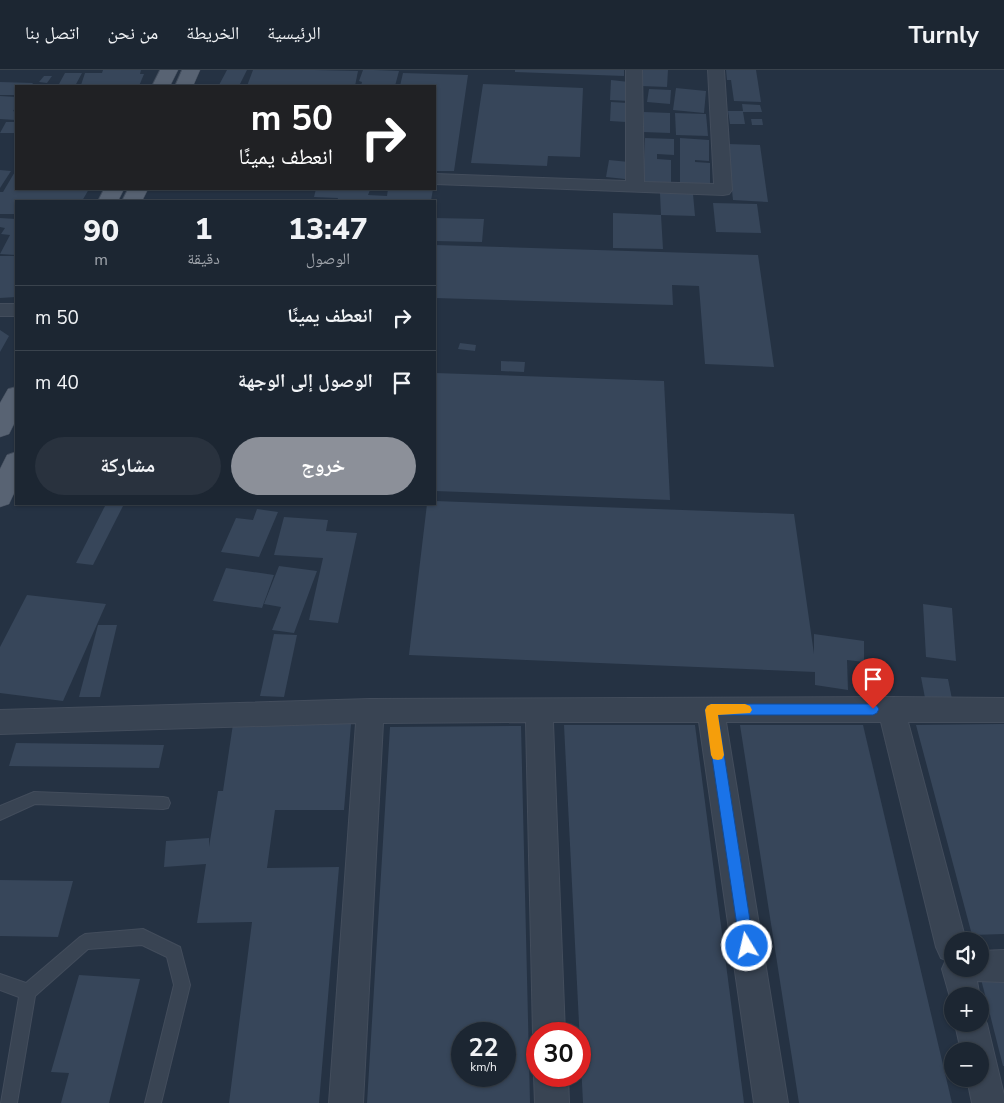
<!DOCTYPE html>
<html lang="ar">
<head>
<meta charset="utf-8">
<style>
  :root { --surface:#1c2632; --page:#29323e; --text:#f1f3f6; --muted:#a0a5ac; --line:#3a434d; --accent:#8c9099 }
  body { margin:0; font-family:"Nunito Sans","Noto Naskh Arabic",sans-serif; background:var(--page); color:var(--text); direction:rtl; height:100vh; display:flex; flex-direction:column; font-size:19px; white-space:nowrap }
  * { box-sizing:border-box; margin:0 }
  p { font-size:16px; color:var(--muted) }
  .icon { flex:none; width:28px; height:28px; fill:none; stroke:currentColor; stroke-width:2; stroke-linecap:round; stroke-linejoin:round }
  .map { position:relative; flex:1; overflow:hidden; direction:ltr }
  .side { position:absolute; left:15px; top:130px; width:421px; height:305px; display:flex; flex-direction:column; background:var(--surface); border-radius:0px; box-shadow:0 1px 4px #0004,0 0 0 1px var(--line); direction:rtl }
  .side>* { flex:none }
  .top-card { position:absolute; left:15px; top:15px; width:421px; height:105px; border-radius:0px; box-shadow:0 1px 4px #0004,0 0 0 1px var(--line); direction:rtl; background:#202124; color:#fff; overflow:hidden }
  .controls { position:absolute; left:944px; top:862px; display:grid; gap:10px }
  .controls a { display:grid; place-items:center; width:45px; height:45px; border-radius:50%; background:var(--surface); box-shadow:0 1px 4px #0004,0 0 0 1px var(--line); font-size:25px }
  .speed { position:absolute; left:451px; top:952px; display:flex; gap:10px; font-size:25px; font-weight:700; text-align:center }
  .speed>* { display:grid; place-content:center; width:65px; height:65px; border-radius:50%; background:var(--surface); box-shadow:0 1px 4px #0004,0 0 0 1px var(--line); line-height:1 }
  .speed small { font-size:12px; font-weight:400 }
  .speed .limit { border:8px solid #d22; background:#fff; color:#111 }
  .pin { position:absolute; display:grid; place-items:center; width:42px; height:42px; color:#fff; margin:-51px -21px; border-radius:50% 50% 50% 0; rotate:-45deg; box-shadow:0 0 5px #0007 }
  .pin .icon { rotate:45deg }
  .me { position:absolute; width:55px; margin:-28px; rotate:351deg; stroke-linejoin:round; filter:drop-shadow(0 0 4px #0008) }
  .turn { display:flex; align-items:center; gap:18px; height:105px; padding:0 20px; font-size:22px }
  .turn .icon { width:65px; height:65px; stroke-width:2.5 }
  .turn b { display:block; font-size:35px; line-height:42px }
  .eta { display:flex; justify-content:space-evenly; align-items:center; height:85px; text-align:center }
  .eta b { font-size:30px; font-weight:800; line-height:35px }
  .action { display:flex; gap:10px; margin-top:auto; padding:10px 20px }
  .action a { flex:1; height:58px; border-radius:30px; background:var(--accent); color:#fff; font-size:20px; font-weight:800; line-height:58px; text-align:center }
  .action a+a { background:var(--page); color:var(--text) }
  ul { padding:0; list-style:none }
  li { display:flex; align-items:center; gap:15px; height:65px; padding:0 20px; border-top:1px solid var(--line) }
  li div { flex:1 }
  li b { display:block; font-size:19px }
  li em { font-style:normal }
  header { display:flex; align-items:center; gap:30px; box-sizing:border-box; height:70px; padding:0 25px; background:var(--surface); border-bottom:1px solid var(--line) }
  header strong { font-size:24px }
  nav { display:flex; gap:28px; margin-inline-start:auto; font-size:18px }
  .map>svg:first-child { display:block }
  .building { fill:#37465a; fill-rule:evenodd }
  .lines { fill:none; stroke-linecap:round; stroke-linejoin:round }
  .service-casing { stroke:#434d5c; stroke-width:2 }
  .minor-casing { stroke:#434d5c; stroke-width:2 }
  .primary-casing { stroke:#434d5c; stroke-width:1 }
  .service { fill:#394453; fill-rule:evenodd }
  .minor { fill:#394453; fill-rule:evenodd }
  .primary { fill:#586373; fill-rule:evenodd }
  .route { fill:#1a73e8; stroke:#114b97 }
  .slow { fill:#f59e0b }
</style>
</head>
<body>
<header>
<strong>Turnly</strong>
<nav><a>الرئيسية</a><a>الخريطة</a><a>من نحن</a><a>اتصل بنا</a></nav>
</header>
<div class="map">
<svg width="1004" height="1033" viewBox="0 0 1004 1033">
  <rect width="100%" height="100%" fill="#253243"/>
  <g class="building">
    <path d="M103 0H141L140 4H144L139 16 81 15 85 3H102Z"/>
    <path d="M227 0H247L239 16 219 15Z"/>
    <path d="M253 0H315L358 1 355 16H247Z"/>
    <path d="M363 0H374L399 1 395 16H361L362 12 359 11Z"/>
    <path d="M515 0H624V6L515 2Z"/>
    <path d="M641 0H668L667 17 641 16Z"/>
    <path d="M726 0H756L761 32 734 31 731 10H727Z"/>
    <path d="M65 3H82L75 16H45L46 14H59Z"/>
    <path d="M403 3 468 5 454 101H435V16H400Z"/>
    <path d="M44 6H52L47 13 39 12Z"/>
    <path d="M611 10 629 12V31L610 30Z"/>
    <path d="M0 12 33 13 31 16H16V25H0Z"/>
    <path d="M483 14 583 18 580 87 548 86 547 96 471 93Z"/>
    <path d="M676 18 706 21 704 43 673 40Z"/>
    <path d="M649 19 671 20 670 34 647 32Z"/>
    <path d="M0 26 16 27V37L13 41 16 42V50L0 49Z"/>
    <path d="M611 32 628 33 626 52 610 51Z"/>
    <path d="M742 34 760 35 762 42H743L745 54H730L728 41H743Z"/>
    <path d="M644 42 670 43V63L643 62Z"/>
    <path d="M675 43 706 44 708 66 676 65Z"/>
    <path d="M751 49H762L763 55H752Z"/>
    <path d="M6 52H16V63H0Z"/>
    <path d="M645 68 674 69V85L657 84V89L671 90V116L643 114Z"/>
    <path d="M680 68 709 70V91L695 90V92L710 93V118L680 116Z"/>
    <path d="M727 74 760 75 768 132 733 130Z"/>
    <path d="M609 90 629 92 625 109 606 107Z"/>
    <path d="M0 100 11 101 0 118Z"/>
    <path d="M16 100V119H89L82 131H16V144H0V122H3Z"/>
    <path d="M316 119 370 120 368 125 387 126 388 119H433L431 131H337L338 128 314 127Z"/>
    <path d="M660 123 693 124 695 146 661 145 663 179 613 178V143L661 145Z"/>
    <path d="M713 133 757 134 761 163 716 162Z"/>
    <path d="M0 148 16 149V185L0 184 10 165 1 164 5 158 0 157Z"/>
    <path d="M435 148 484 149 482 172 435 171Z"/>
    <path d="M435 175 758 185 774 297 705 294 699 216 672 215 673 235 435 228Z"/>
    <path d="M0 186H16V227L0 228Z"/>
    <path d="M0 260 9 266 0 282Z"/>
    <path d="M460 273 476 275 475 281 458 279Z"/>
    <path d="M501 291 525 292 524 302 501 301Z"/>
    <path d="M435 303 664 311 670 430 435 421Z"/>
    <path d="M435 431 794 444 814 584V564L864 571V592L847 590 848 620 815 615V602L409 585 427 434H435Z"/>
    <path d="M106 434 123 436 93 495 76 493Z"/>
    <path d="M257 439 278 442 259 487 221 482 236 448 253 450Z"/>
    <path d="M284 447 328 450 326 461 357 463 338 553 309 550 323 488 274 485Z"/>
    <path d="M279 496 317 501 294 563 272 560 281 537 264 534Z"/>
    <path d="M226 498 274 505 262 538 213 531Z"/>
    <path d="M27 525 106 534 63 631 0 623V577Z"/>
    <path d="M923 534 952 538 956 591 926 587Z"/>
    <path d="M98 555H117L100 627H79Z"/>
    <path d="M274 564 297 565 284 627 260 626Z"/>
    <path d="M921 607 948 609 952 629 925 628Z"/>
    <path d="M233 654H351L344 740H275L267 798 339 797 319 1033H229L252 852 197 853 206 794 164 797 166 771 209 768V777L218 721H223Z"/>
    <path d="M1004 654V864L972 865 916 655Z"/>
    <path d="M564 655H695L744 1033H583Z"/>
    <path d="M740 655H863L952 1033H799Z"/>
    <path d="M521 656 530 1033H367L390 657ZM462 964H505V1006H462Z"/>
    <path d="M16 673 92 674 164 675 159 698 9 696Z"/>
    <path d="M0 810 73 811 58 867 0 866Z"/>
    <path d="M79 905 140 909 109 1033H61L69 1003 51 1002Z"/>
    <path d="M980 905H1004V996H1003Z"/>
  </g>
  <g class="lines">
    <defs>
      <g id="service">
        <path d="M34 722 163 727 168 728 170 733 168 738 163 739 35 734 0 750V736Z"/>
        <path d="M143 859 180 877 190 915 161 1033H145L174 915 167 887 142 875 88 879 35 926 17 1033H1L19 927 0 920V904L26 913 80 867 85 864Z"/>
      </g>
      <g id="minor">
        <path d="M626 0H642L644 112 714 114 708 0H724L732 120 729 124 723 125 435 114V104L626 111Z"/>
        <rect x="0" y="234" width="16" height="12"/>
        <path d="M891 627 1004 628V652H908L966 871H952V899H980V881L1004 880V912L977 911 980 928V926H952V934L942 899 946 890 941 888 936 877 881 652H726L788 1033H754L699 652H553L565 964H538V976L533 964 526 652 383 653 363 1033H329L356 653 0 664V640L370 629Z"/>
        <path d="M980 942 982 943 987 954 1004 1025V1033H972L967 1009H980V981H961L955 954H980Z"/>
        <path d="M538 998V1006H568L569 1033H535L534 1006Z"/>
      </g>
      <g id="primary">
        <path d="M160 0H178L170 16H152Z"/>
        <path d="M182 0H200L193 16H175Z"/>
        <path d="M104 119H124L118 131H98Z"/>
        <path d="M128 119H148L142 131H122Z"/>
        <path d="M16 317V350L9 364 0 367V333L8 319Z"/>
        <path d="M16 382V419L9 434 0 437V399L7 385Z"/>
      </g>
    </defs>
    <use href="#service" class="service-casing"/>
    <use href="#minor" class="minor-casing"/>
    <use href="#primary" class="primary-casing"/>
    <use href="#service" class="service"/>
    <use href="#minor" class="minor"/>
    <use href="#primary" class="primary"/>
  </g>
  <path class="route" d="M711 634H873L877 636 879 639 877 643 873 645H718L754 876 752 881 747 883 742 881 740 876 705 640 707 636Z"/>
  <path class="slow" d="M711 634H745L750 636 752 640 750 643 718 645 724 685 722 689 718 690 713 689 711 685 705 640 707 636Z"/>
</svg>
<div class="controls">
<a><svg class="icon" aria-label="sound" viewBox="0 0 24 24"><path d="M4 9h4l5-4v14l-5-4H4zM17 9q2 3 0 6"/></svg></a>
<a>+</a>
<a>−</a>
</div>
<div class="speed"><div>22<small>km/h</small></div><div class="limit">30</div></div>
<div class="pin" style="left:873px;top:639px;background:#d93025"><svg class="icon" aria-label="arrive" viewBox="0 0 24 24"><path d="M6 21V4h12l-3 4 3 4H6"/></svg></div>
<svg class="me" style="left:747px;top:876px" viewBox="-20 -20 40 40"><circle r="17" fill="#1a73e8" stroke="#fff" stroke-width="3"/><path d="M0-11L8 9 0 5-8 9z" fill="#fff"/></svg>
<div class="top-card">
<div class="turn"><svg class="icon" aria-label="right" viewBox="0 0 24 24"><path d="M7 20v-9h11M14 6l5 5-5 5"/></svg><div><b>50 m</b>انعطف يمينًا</div></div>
</div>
<section class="side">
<div class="eta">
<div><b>13:47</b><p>الوصول</p></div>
<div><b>1</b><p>دقيقة</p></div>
<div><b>90</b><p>m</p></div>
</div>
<ul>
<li><svg class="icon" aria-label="right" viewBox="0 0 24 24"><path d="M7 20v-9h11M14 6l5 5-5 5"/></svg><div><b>انعطف يمينًا</b></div><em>50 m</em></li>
<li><svg class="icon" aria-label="arrive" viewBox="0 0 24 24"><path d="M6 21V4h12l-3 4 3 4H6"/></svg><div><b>الوصول إلى الوجهة</b></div><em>40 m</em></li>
</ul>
<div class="action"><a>خروج</a><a>مشاركة</a></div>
</section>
</div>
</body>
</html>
